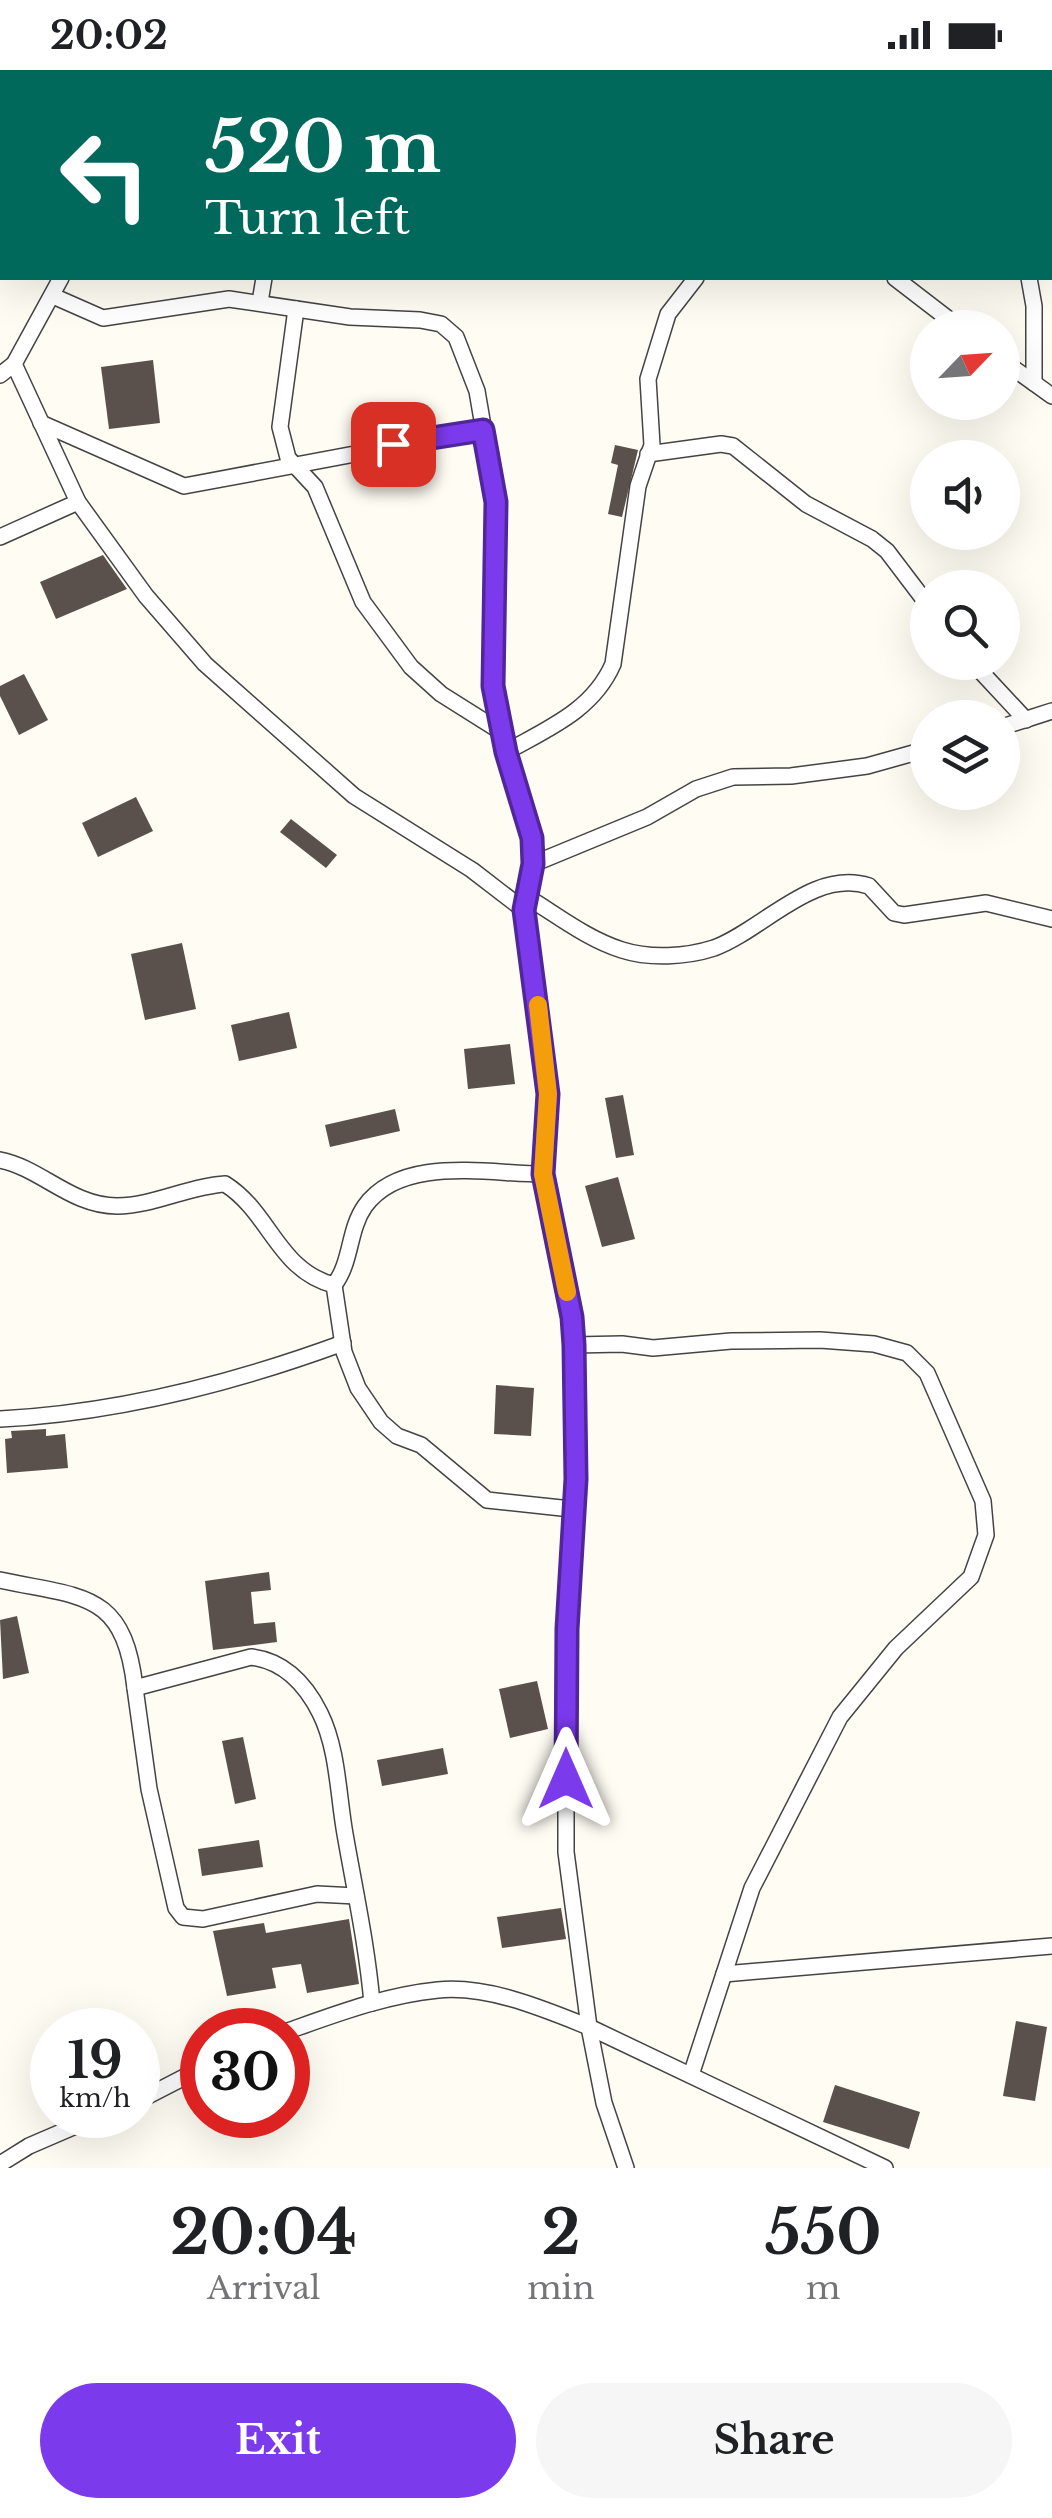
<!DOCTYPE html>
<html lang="en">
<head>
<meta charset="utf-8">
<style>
  :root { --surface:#fff; --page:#f6f6f6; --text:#202124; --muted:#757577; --accent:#7c3aed }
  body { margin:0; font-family:"Libre Baskerville",serif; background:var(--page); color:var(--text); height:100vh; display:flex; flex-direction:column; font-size:38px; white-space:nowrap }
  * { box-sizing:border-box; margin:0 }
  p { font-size:32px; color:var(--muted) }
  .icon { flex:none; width:55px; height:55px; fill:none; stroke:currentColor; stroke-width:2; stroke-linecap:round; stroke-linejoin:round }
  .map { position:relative; height:2098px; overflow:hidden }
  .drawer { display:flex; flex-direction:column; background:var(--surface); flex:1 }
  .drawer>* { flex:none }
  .hud { position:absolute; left:0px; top:0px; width:1052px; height:210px; box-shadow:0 10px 40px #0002; background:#00695c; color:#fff; overflow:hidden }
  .needle { width:65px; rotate:65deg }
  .fabs { position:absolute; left:910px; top:240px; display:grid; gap:20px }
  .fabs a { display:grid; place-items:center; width:110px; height:110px; border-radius:50%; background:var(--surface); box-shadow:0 10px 40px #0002; font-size:50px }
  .speed { position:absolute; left:30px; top:1938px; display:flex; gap:20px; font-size:50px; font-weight:700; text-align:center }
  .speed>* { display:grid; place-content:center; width:130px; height:130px; border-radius:50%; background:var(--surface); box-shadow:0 10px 40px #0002; line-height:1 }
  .speed small { font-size:25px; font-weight:400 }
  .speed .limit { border:15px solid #d22; background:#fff; color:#111 }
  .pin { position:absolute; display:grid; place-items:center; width:85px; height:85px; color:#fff; margin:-42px; border-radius:20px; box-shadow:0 5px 15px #0006 }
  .me { position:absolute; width:110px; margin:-55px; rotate:0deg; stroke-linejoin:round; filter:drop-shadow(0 0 8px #0008) }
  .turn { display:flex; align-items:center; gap:35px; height:210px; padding:0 40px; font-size:45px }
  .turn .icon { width:130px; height:130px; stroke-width:2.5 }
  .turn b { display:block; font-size:70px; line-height:85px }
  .eta { display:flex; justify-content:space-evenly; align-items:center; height:170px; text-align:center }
  .eta b { font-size:60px; font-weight:700; line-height:70px }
  .cta { display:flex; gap:20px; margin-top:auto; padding:20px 40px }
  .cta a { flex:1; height:115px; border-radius:60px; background:var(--accent); color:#fff; font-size:40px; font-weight:700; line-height:115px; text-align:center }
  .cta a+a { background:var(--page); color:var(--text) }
  .status { display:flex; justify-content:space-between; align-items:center; height:70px; padding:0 50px; background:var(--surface); direction:ltr }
  .status svg { height:28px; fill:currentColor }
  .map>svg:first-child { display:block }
  .building { fill:#5a514c }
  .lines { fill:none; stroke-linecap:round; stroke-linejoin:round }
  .street-casing { stroke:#444; stroke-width:18 }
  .street { stroke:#fff; stroke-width:15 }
  .route-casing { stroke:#51269a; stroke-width:25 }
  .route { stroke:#7c3aed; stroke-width:18 }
  .slow { stroke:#f59e0b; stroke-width:18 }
</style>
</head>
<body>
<div class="status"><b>20:02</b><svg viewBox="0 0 49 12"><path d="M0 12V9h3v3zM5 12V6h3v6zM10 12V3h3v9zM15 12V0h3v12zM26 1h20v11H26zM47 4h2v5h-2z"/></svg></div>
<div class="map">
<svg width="1052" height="2098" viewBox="0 0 1052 2098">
  <rect width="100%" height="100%" fill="#fffcf4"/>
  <g class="building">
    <path d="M153 290 160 353 109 359 101 297Z"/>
    <path d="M615 375 638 380 622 447 608 444 618 395 611 393Z"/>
    <path d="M103 485 127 519 56 549 40 512Z"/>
    <path d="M24 604 48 650 19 665 0 626V616Z"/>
    <path d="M136 727 153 761 98 787 82 753Z"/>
    <path d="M291 749 337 785 326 798 280 762Z"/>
    <path d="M182 873 196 939 145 950 131 884Z"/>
    <path d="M289 942 297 978 239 991 231 955Z"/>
    <path d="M510 974 515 1014 468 1019 464 979Z"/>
    <path d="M623 1025 634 1085 616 1088 605 1028Z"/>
    <path d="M395 1039 400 1061 330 1077 325 1055Z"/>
    <path d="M618 1107 635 1169 602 1177 585 1116Z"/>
    <path d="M496 1315 534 1318 531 1366 494 1364Z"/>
    <path d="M46 1359V1366L65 1364 68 1398 7 1403 5 1369 12 1368 11 1361Z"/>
    <path d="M269 1502 271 1520 251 1522 254 1554 275 1552 277 1572 213 1580 205 1511Z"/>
    <path d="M17 1546 29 1603 3 1609 0 1550Z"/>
    <path d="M537 1611 548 1659 510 1668 499 1619Z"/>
    <path d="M243 1667 256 1729 235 1734 222 1671Z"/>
    <path d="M443 1678 448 1704 382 1716 377 1690Z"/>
    <path d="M259 1770 263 1797 202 1806 198 1779Z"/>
    <path d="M561 1838 566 1869 502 1878 497 1847Z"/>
    <path d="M349 1849 359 1914 307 1923 301 1894 272 1898 276 1918 227 1926 213 1861 264 1853 266 1863Z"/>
    <path d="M1016 1951 1047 1957 1035 2031 1003 2026Z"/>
    <path d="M835 2015 920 2042 909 2079 823 2052Z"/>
  </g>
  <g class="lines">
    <defs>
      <g id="street">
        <path d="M99 0V2"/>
        <path d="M584 0 588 2"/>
        <path d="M969 0V2"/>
        <path d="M895 208 960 258"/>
        <path d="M1029 208 1034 236V313"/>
        <path d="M53 226 103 248 229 229 350 247 420 250 441 254 456 267 477 321 496 432 493 616 506 682 532 769 533 794 524 840"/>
        <path d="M260 232 264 208"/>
        <path d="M296 239 280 357 288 388 315 417 363 532 411 597 441 624 503 663"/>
        <path d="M1002 290 1052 326"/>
        <path d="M14 294 78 432 146 526 205 594 354 726 472 800 524 840 548 1024 543 1104 574 1275 577 1350 566 1599V1782L589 1957 604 2033 626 2098"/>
        <path d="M0 305 14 294 61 208"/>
        <path d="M41 353 184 416 483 360"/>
        <path d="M648 384 721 374 733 376 806 434 872 469 887 481 928 535"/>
        <path d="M0 467 78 432"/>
        <path d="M972 592 1026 650"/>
        <path d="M1002 657 1052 641"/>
        <path d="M506 682C549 658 593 640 613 594L638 416 652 375 648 309 668 244 696 208"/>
        <path d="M533 794 647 747 696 719 733 707 791 706 867 696 928 679"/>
        <path d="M527 827C557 845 587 869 622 880 650 889 686 887 714 878 763 860 813 798 869 816L894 843 904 845 986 833 1052 849"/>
        <path d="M0 1090C41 1098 71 1136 117 1136 153 1136 189 1116 225 1114 270 1142 278 1201 334 1215 352 1192 348 1160 365 1136 402 1085 488 1104 543 1104"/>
        <path d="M334 1215 344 1282 358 1318 381 1352 397 1366 421 1375 487 1430 571 1439"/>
        <path d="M574 1275 622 1274 653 1278 731 1271 820 1270 874 1274 907 1283 927 1303 983 1431 986 1465 971 1507 896 1578 840 1647 752 1818 691 2005"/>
        <path d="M0 1349C116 1343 234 1313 343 1273"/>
        <path d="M0 1510C82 1528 124 1520 135 1618L251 1587C284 1591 305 1613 320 1643 338 1679 338 1725 345 1764 355 1821 367 1876 372 1933"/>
        <path d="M135 1618 149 1719 176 1838 183 1847 203 1849 317 1824 356 1826"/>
        <path d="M724 1904 1052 1876"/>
        <path d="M288 1961C336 1944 386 1925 438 1920 488 1915 544 1939 589 1957L885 2098"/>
        <path d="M138 2031 202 1998"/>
        <path d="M0 2094 29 2076 101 2045"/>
      </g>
    </defs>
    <use href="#street" class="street-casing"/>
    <use href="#street" class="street"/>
  </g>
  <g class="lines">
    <defs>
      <path id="route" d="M393 374 483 360 496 432 493 616 506 682 532 768 533 794 524 840 548 1024 543 1104 572 1247 574 1275 576 1409 567 1559 566 1709"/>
    </defs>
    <use href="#route" class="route-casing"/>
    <use href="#route" class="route"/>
    <path class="slow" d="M538 935 548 1024 543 1104 567 1222"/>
  </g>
</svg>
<div class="fabs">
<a><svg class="needle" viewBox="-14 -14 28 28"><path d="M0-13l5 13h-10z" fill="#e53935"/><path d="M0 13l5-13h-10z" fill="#757577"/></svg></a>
<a><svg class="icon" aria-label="sound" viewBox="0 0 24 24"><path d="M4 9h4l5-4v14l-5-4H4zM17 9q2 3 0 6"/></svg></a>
<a><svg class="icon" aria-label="search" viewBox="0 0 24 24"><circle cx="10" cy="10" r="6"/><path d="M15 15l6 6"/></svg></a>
<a><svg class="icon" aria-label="layers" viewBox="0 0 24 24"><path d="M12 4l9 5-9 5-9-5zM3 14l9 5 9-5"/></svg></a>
</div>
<div class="speed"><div>19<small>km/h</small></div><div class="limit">30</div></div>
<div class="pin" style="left:393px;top:374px;background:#d93025"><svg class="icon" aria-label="arrive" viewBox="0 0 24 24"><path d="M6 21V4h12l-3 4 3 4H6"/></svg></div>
<svg class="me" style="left:566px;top:1709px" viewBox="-20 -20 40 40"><path d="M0-17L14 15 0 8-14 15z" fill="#7c3aed" stroke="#fff" stroke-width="4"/></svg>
<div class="hud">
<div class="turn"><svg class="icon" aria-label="left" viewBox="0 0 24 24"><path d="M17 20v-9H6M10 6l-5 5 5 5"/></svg><div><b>520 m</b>Turn left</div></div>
</div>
</div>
<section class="drawer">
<div class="eta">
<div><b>20:04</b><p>Arrival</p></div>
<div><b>2</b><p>min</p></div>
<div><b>550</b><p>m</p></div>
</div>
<div class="cta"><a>Exit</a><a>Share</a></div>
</section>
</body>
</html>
